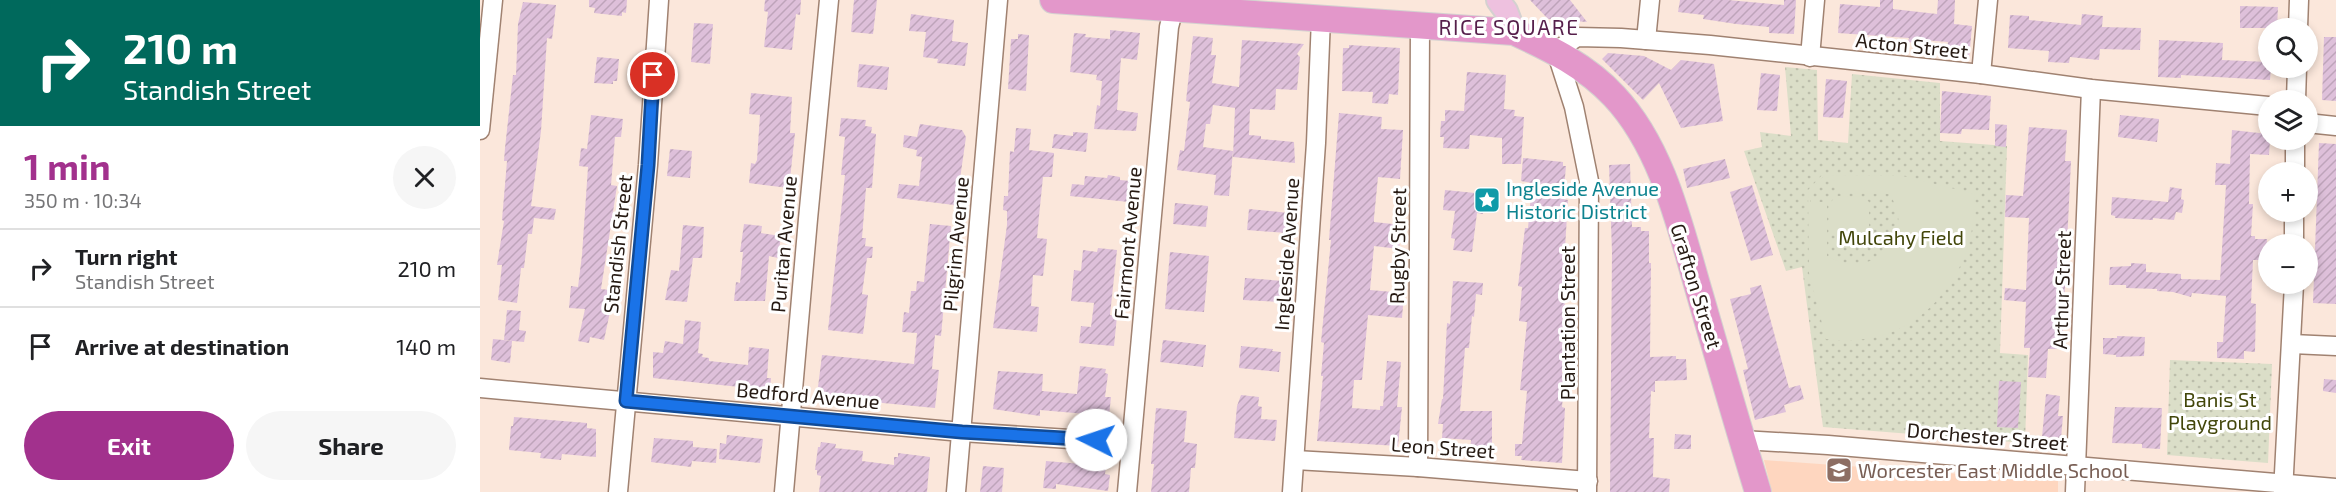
<!DOCTYPE html>
<html lang="en">
<head>
<meta charset="utf-8">
<style>
  :root { --surface:#fff; --page:#f6f6f6; --text:#202124; --muted:#757577; --line:#e0e0e0; --accent:#a2318d }
  body { margin:0; font-family:"Exo 2",sans-serif; background:var(--page); color:var(--text); height:100vh; display:flex; flex-direction:column; font-size:22px; white-space:nowrap }
  * { box-sizing:border-box; margin:0 }
  p { font-size:20px; color:var(--muted) }
  .icon { flex:none; width:33px; height:33px; fill:none; stroke:currentColor; stroke-width:2; stroke-linecap:round; stroke-linejoin:round }
  .map { position:relative; flex:1; overflow:hidden }
  .drawer { display:flex; flex-direction:column; background:var(--surface); width:480px }
  .drawer>* { flex:none }
  .hud { background:#00695c; color:#fff; overflow:hidden }
  .tools { position:absolute; left:1778px; top:18px; display:grid; gap:12px }
  .tools a { display:grid; place-items:center; width:60px; height:60px; border-radius:50%; background:var(--surface); box-shadow:0 3px 9px #0003; font-size:30px }
  .pin { position:absolute; display:grid; place-items:center; width:51px; height:51px; color:#fff; margin:-26px; border:3px solid #fff; border-radius:50%; box-shadow:0 2px 6px #0007 }
  .me { position:absolute; width:66px; margin:-33px; rotate:274deg; stroke-linejoin:round; filter:drop-shadow(0 0 4px #0008) }
  .turn { display:flex; align-items:center; gap:21px; height:126px; padding:0 24px; font-size:27px }
  .turn .icon { width:78px; height:78px; stroke-width:2.5 }
  .turn b { display:block; font-size:42px; line-height:51px }
  .round { display:grid; place-items:center; flex:none; width:63px; height:63px; border-radius:32px; background:var(--page) }
  .overview { display:flex; align-items:center; justify-content:space-between; height:102px; padding:0 24px }
  h1 { font-size:36px; font-weight:700; line-height:45px; color:var(--accent) }
  .action { display:flex; gap:12px; margin-top:auto; padding:12px 24px }
  .action a { flex:1; height:69px; border-radius:36px; background:var(--accent); color:#fff; font-size:24px; font-weight:700; line-height:69px; text-align:center }
  .action a+a { background:var(--page); color:var(--text) }
  ul { padding:0; list-style:none }
  li { display:flex; align-items:center; gap:18px; height:78px; padding:0 24px; border-top:2px solid var(--line) }
  li div { flex:1 }
  li b { display:block; font-size:22px }
  li em { font-style:normal }
  main { display:flex; flex:1; min-height:0 }
  .map>svg:first-child { display:block }
  .built { fill:#fed6bf }
  .park { fill:url(#park-dots) }
  .pitch { fill:#dbdec8; fill-rule:evenodd }
  .building { fill:url(#building-hatch) }
  .lines { fill:none; stroke-linecap:round; stroke-linejoin:round }
  .minor-casing { stroke:#a08271; stroke-width:21 }
  .major-casing { stroke:#d4d1d0; stroke-width:26 }
  .highway-casing { stroke:#d4d1d0; stroke-width:28 }
  .minor { stroke:#fff; stroke-width:18 }
  .major { stroke:#eec1df; stroke-width:22 }
  .highway { stroke:#e397ca; stroke-width:26 }
  .route-casing { stroke:#114b97; stroke-width:15 }
  .route { stroke:#1a73e8; stroke-width:10 }
  .labels { text-anchor:middle; dominant-baseline:central; stroke-width:6; stroke-linejoin:round; paint-order:stroke }
  .street-label { font-size:20px; fill:#261a13; stroke:#fff }
  .culture-label { font-size:20px; fill:#0d838f; stroke:#fff; text-anchor:start }
  .park-label { font-size:20px; fill:#42460a; stroke:#fff }
  .education-label { font-size:20px; fill:#785e54; stroke:#fff; text-anchor:start }
  .neighbourhood-label { font-size:21px; letter-spacing:1.5px; fill:#561f4b; stroke:#fff }
</style>
</head>
<body>
<main>
<section class="drawer">
<div class="hud">
<div class="turn"><svg class="icon" aria-label="right" viewBox="0 0 24 24"><path d="M7 20v-9h11M14 6l5 5-5 5"/></svg><div><b>210 m</b>Standish Street</div></div>
</div>
<div class="overview"><div><h1>1 min</h1><p>350 m · 10:34</p></div><a class="round"><svg class="icon" aria-label="close" viewBox="0 0 24 24"><path d="M6 6l12 12M18 6L6 18"/></svg></a></div>
<ul>
<li><svg class="icon" aria-label="right" viewBox="0 0 24 24"><path d="M7 20v-9h11M14 6l5 5-5 5"/></svg><div><b>Turn right</b><p>Standish Street</p></div><em>210 m</em></li>
<li><svg class="icon" aria-label="arrive" viewBox="0 0 24 24"><path d="M6 21V4h12l-3 4 3 4H6"/></svg><div><b>Arrive at destination</b></div><em>140 m</em></li>
</ul>
<div class="action"><a>Exit</a><a>Share</a></div>
</section>
<div class="map">
<svg width="1856" height="492" viewBox="0 0 1856 492">
  <defs>
    <pattern id="park-dots" width="8" height="8" patternUnits="userSpaceOnUse" patternTransform="scale(1.5)"><rect width="8" height="8" fill="#dbdec8"/><path d="M2 2h.1M6 6h.1" fill="none" stroke="#bcbeab" stroke-width="1.8" stroke-linecap="round"/></pattern>
    <pattern id="building-hatch" width="6" height="6" patternUnits="userSpaceOnUse" patternTransform="scale(1.5)"><rect width="6" height="6" fill="#dec0da"/><path d="M-1 1l2-2M0 6l6-6M5 7l2-2" fill="none" stroke="#bea4ba"/></pattern>
  </defs>
  <rect width="100%" height="100%" fill="#fbe7db"/>
  <path class="built" d="M1284 460 1578 481V492H1292Z"/>
  <g class="park">
    <path d="M1305 67 1337 70 1338 140 1368 143 1372 74 1460 83V141L1527 146 1520 353 1548 355 1545 443 1343 427 1322 267 1306 271 1264 151 1282 147 1280 132 1311 136Z"/>
    <path d="M1690 360 1792 364 1788 463 1687 455Z"/>
  </g>
  <g class="pitch">
    <path d="M1342 175 1423 176 1495 194C1494 213 1493 234 1486 253 1462 313 1412 348 1346 339L1329 273 1328 190ZM1344 176 1356 181V193L1411 194C1413 201 1417 209 1418 216 1424 257 1378 275 1347 256V202H1330V191Z"/>
    <path d="M1356 196 1384 197 1389 202V231L1385 236 1355 235 1350 231V203Z"/>
  </g>
  <g class="building">
    <path d="M109 0H147L146 13 142 12V16L114 13 115 8 109 7Z"/>
    <path d="M285 0H321L320 15 316 14 312 50 284 47 288 12 284 11Z"/>
    <path d="M374 0H397L393 34 371 32Z"/>
    <path d="M1050 0H1090L1107 22 1068 19Z"/>
    <path d="M1200 0H1248L1304 5V0H1316L1314 34 1289 33V27L1256 24 1223 19 1224 15 1198 12Z"/>
    <path d="M1400 0H1413V9L1457 14 1458 0H1475L1474 24 1492 26 1489 59 1466 57 1468 42 1444 40V44L1428 42 1429 38 1358 33 1360 4 1400 7Z"/>
    <path d="M43 2 76 5 72 39 67 38 61 131 51 206 76 209 74 220 54 218 52 234H48L44 268H41L37 303 18 300 22 265H17L24 221 22 220 27 161H24L25 148 33 75H36L38 24Z"/>
    <path d="M1760 6 1798 7 1797 28H1760Z"/>
    <path d="M431 14 474 20 472 41 488 43 485 66 457 63 458 59 443 57 446 32 429 31Z"/>
    <path d="M1602 14 1623 16 1622 27 1661 28 1660 50 1620 49 1619 60 1590 57 1589 63 1568 62 1569 51 1528 48 1530 15 1549 16V20L1601 25Z"/>
    <path d="M214 23 233 24 230 64 211 62Z"/>
    <path d="M630 30 660 33 657 60 641 58 637 110 658 113 656 131 614 129 617 105 620 106 622 81 616 80 617 75 590 72 594 33 606 34 605 37 630 39Z"/>
    <path d="M538 34 549 35 546 91 528 89 531 39H538Z"/>
    <path d="M713 36 733 38 731 55H736L732 83 759 87 762 40 824 44 817 54 820 57 817 90 796 89 795 110 770 109 769 135 781 136V139L814 142 815 163 753 157 755 108 733 105 730 124H726L723 147 753 151 749 196 734 195 736 175 697 170 700 150 704 151 710 102 706 101Z"/>
    <path d="M1844 37H1856V101L1842 100Z"/>
    <path d="M1679 40 1743 43 1742 60 1788 62V68H1791L1790 80 1701 75V78L1678 77Z"/>
    <path d="M869 45 920 48 918 95 909 94 908 104 892 103 893 92 862 91 863 48H869Z"/>
    <path d="M1128 53 1164 56 1191 70 1201 60 1234 64 1243 121 1201 128 1179 83 1163 100 1122 59Z"/>
    <path d="M117 57 139 59 137 81H133V84L114 83Z"/>
    <path d="M379 64 409 67 407 90 377 87Z"/>
    <path d="M987 72 1026 75 1024 109 1035 110 1034 116 1044 117 1041 164H1022V138L990 135 989 149 963 148 964 137H960L961 121H965V110L984 111Z"/>
    <path d="M1281 73 1300 75 1297 111 1277 110Z"/>
    <path d="M1346 79 1367 81 1363 118 1343 117Z"/>
    <path d="M1462 91 1511 96 1509 130 1482 129 1481 134 1460 133Z"/>
    <path d="M271 93 312 97 310 133H315L309 188 269 183 271 163 275 164 277 160 280 115 269 114Z"/>
    <path d="M859 113 902 117 901 129 923 130 920 179 898 177 894 218V222L922 225 919 249 894 246 890 290 924 293 922 318 888 315 882 380H874L872 408 900 410V406H903L907 361 921 362 917 407H922L918 446 837 441 843 376H841L844 343 841 342 851 240H849Z"/>
    <path d="M111 115 143 119 141 137H135L131 185 137 186 121 289 129 290 127 303H131L130 312 124 340 110 337 109 343 98 341 105 309 89 308 91 286 98 287 102 255 108 167 99 166 101 148 107 149Z"/>
    <path d="M1640 115 1679 119 1677 142 1638 137Z"/>
    <path d="M361 118 386 120 385 126 392 127 391 133 396 134 392 188H386L382 238H386L385 246 393 247 392 258H387L382 294 388 295 383 334 348 330 365 175H361L365 137 359 136Z"/>
    <path d="M440 124 482 130 486 137 479 186H476L474 205 417 198 419 184 439 186 442 157 436 156 437 150 423 147 424 135 437 137Z"/>
    <path d="M1515 124 1527 125 1526 147 1515 146Z"/>
    <path d="M1549 127 1587 130 1585 161H1591L1582 349H1568L1566 378 1548 377 1550 348H1544L1546 302 1524 300 1525 288 1546 290 1549 218 1525 217 1526 195 1543 196Z"/>
    <path d="M536 128 551 129 549 150 574 153 572 177H563L559 216 557 238 567 239 563 276 553 275 551 306 559 307 557 332 513 328 527 225V211L523 210 524 196H528L530 151 534 152Z"/>
    <path d="M1752 130 1788 134V140H1790L1789 155 1770 154 1769 204H1773L1771 236H1775V239H1787L1786 260H1773L1771 303 1776 304 1775 352 1764 351V359L1737 358V342H1743L1746 296 1712 293 1711 297 1693 292 1677 291V289L1646 288V285H1629L1630 267 1651 266V263L1666 264V272L1701 274V279L1740 280 1746 185H1735L1736 163 1750 164Z"/>
    <path d="M593 132 608 133 606 152 572 148 574 134 593 136Z"/>
    <path d="M1839 143 1856 144V304L1833 303Z"/>
    <path d="M190 149 212 151 210 178 187 176Z"/>
    <path d="M1043 158 1083 162V166H1086L1083 199 1088 200 1084 264H1088L1082 338H1084L1082 373H1085L1082 407 1085 408 1082 463 1041 460 1042 456H1035V444H1042L1047 391 1040 390 1047 322 1039 321 1042 287 1038 286 1045 228H1048L1052 183 1041 181Z"/>
    <path d="M1245 159 1250 178 1207 188 1203 169Z"/>
    <path d="M1150 164 1152 227H1161V231H1169V263H1171L1170 357 1196 356V359H1206L1207 380 1175 381V392L1171 391 1169 438H1174L1173 477 1190 479 1189 492H1130L1132 252 1129 165Z"/>
    <path d="M628 175 640 177V180L651 181 649 202 590 196 592 184 604 185 605 176 627 178Z"/>
    <path d="M1272 185 1293 255 1271 261 1250 192Z"/>
    <path d="M1690 187 1702 189 1701 199 1704 200 1702 213 1696 212 1694 220 1673 218V220L1635 218V216L1631 215 1632 197 1688 202Z"/>
    <path d="M965 190 1005 194 1003 214 997 213 992 252 973 250 975 239 971 238 975 211 963 210Z"/>
    <path d="M695 203 728 206 726 227 693 224Z"/>
    <path d="M769 209 809 213 807 233 767 230Z"/>
    <path d="M264 224 282 226 281 233 301 236 298 258 289 256 285 301H254L256 282 260 283 263 252H260Z"/>
    <path d="M450 224 471 226 461 336 455 335 452 369 459 370 455 408 340 397 341 388 338 387 342 355 434 364 437 333 422 332 424 312 429 313 431 291H436L437 281 444 282Z"/>
    <path d="M203 225 224 227 222 258H213L207 302 185 300 191 270 199 271Z"/>
    <path d="M618 248 637 250 630 315 637 316 634 346 599 343 601 326 611 327 614 303 591 301 594 270 601 271 603 250 617 252Z"/>
    <path d="M690 252 729 256 724 312 685 309Z"/>
    <path d="M765 278 804 281 802 302 763 300Z"/>
    <path d="M973 281 1003 283 1002 295 996 294 994 317 992 316 989 348H985L980 411H1012V451H990L991 440 962 438 963 424H958L962 399H963L967 323 970 324Z"/>
    <path d="M1281 285 1309 388 1320 385 1324 399 1304 405 1306 412 1275 420 1263 370 1268 369 1250 299 1271 294 1270 288Z"/>
    <path d="M27 310 41 311 39 330 46 331 44 342 24 340Z"/>
    <path d="M205 320 221 322 218 353 223 354 222 357 229 358V361L268 365 269 347 289 349 287 378H291L290 390 173 378V352L183 353 185 341 203 344Z"/>
    <path d="M1637 336 1665 337 1664 356 1636 357V355L1623 354V338H1637Z"/>
    <path d="M13 339 32 341 30 363 11 360Z"/>
    <path d="M683 340 726 345 723 367 680 362Z"/>
    <path d="M761 346 793 349 792 351 801 352 799 372 759 368Z"/>
    <path d="M600 366 626 369 625 373 628 374 625 397H631L629 416 560 410V416L513 409 518 371 563 374 562 391 597 394Z"/>
    <path d="M1844 379 1856 380V393L1843 391Z"/>
    <path d="M1519 381 1541 382 1538 428 1517 427Z"/>
    <path d="M1566 394 1580 396 1578 416H1583L1581 438 1562 437Z"/>
    <path d="M761 395 779 397 778 406 782 407 781 419 797 420 795 441 754 438 757 406Z"/>
    <path d="M1635 407 1682 408 1680 449 1662 448V444L1632 443Z"/>
    <path d="M676 408 707 411 704 442 717 444 715 468H711L709 492H671L674 464H671Z"/>
    <path d="M34 417 107 423V428L116 429V457L82 454 81 460 60 458 61 453 29 450 31 426H33Z"/>
    <path d="M1195 434 1211 435V449H1194Z"/>
    <path d="M247 435 283 439 280 463 239 459 240 443 246 444Z"/>
    <path d="M174 438 213 441V447L237 449 236 463 212 461 211 467 171 462Z"/>
    <path d="M341 442 356 444 355 448 383 451 382 461 414 465V457H418V453L450 457 447 492H339L341 476 337 475V470H335L338 447H340Z"/>
    <path d="M566 461 626 466 625 474 630 475 628 491 576 484V489L563 488Z"/>
    <path d="M503 466 524 468 522 492H500Z"/>
  </g>
  <g class="lines">
    <defs>
      <g id="minor">
        <path d="M1818 28 1819 0"/>
        <path d="M1166 40 1170 0"/>
        <path d="M1330 57 1335 0"/>
        <path d="M1501 74 1508 0"/>
        <path d="M1816 100 1817 68"/>
        <path d="M1827 123 1856 126"/>
        <path d="M0 130 13 0"/>
        <path d="M1815 172V140"/>
        <path d="M1814 244V212"/>
        <path d="M1812 344 1856 346"/>
        <path d="M0 388 482 432 651 443"/>
        <path d="M1262 440 1348 445 1856 488"/>
        <path d="M815 460 938 467 1108 481"/>
        <path d="M938 467 940 25"/>
        <path d="M138 492 168 165 179 0"/>
        <path d="M304 492 328 219 349 0"/>
        <path d="M476 492 518 0"/>
        <path d="M647 492 689 27 696 0"/>
        <path d="M812 492 836 143 841 18"/>
        <path d="M1107 492 1109 181 1094 107 1076 51 1097 37 1141 38 1230 45 1501 74 1611 89 1788 106"/>
        <path d="M1595 492 1611 89"/>
        <path d="M1803 492 1814 284"/>
      </g>
      <path id="major" d="M1018 0 1026 11 1034 32"/>
      <path id="highway" d="M573 0 1034 32C1071 49 1106 66 1134 96 1183 148 1200 227 1220 295 1239 361 1258 427 1278 492"/>
    </defs>
    <use href="#minor" class="minor-casing"/>
    <use href="#major" class="major-casing"/>
    <use href="#highway" class="highway-casing"/>
    <use href="#minor" class="minor"/>
    <use href="#major" class="major"/>
    <use href="#highway" class="highway"/>
  </g>
  <g class="lines">
    <defs>
      <path id="route" d="M173 75 168 165 146 401 482 432 616 440"/>
    </defs>
    <use href="#route" class="route-casing"/>
    <use href="#route" class="route"/>
  </g>
  <defs>
    <symbol id="sight-square" viewBox="-11 -11 22 22"><rect x="-9" y="-9" width="18" height="18" rx="4" fill="#0f9aa8" stroke="#fff"/><path d="M0-6L1.8-2.2L6-1.7L2.9 1.2L3.7 5.4L0 3.3L-3.7 5.4L-2.9 1.2L-6-1.7L-1.8-2.2Z" fill="#fff"/></symbol>
    <symbol id="school-square" viewBox="-11 -11 22 22"><rect x="-9" y="-9" width="18" height="18" rx="4" fill="#8d6e63" stroke="#fff"/><path d="M0-5L7-2L0 1L-7-2ZM-4 1L0 2.5L4 1V4Q0 6-4 4Z" fill="#fff"/></symbol>
  </defs>
  <g fill-rule="evenodd">
    <use href="#sight-square" x="992" y="185" width="30" height="30"/>
    <use href="#school-square" x="1344" y="455" width="30" height="30"/>
  </g>
  <g class="labels">
    <g class="street-label">
      <text transform="translate(1432 45) rotate(6)">Acton Street</text>
      <text transform="translate(647 243) rotate(-85)">Fairmont Avenue</text>
      <text transform="translate(137 244) rotate(-84)">Standish Street</text>
      <text transform="translate(303 244) rotate(-85)">Puritan Avenue</text>
      <text transform="translate(475 244) rotate(-85)">Pilgrim Avenue</text>
      <text transform="translate(917 246) rotate(-89)">Rugby Street</text>
      <text transform="translate(806 254) rotate(-86)">Ingleside Avenue</text>
      <text transform="translate(1217 286) rotate(73)">Grafton Street</text>
      <text transform="translate(1581 290) rotate(-88)">Arthur Street</text>
      <text transform="translate(1087 323) rotate(-90)">Plantation Street</text>
      <text transform="translate(328 395) rotate(5)">Bedford Avenue</text>
      <text transform="translate(1507 436) rotate(5)">Dorchester Street</text>
      <text transform="translate(963 447) rotate(4)">Leon Street</text>
    </g>
    <g class="culture-label">
      <text x="1026" y="188">Ingleside Avenue<tspan x="1026" dy="23">Historic District</tspan></text>
    </g>
    <g class="park-label">
      <text x="1421" y="237">Mulcahy Field</text>
      <text x="1740" y="399">Banis St<tspan x="1740" dy="23">Playground</tspan></text>
    </g>
    <g class="education-label">
      <text x="1378" y="470">Worcester East Middle School</text>
    </g>
    <g class="neighbourhood-label">
      <text x="1029" y="26">RICE SQUARE</text>
    </g>
  </g>
</svg>
<div class="tools">
<a><svg class="icon" aria-label="search" viewBox="0 0 24 24"><circle cx="10" cy="10" r="6"/><path d="M15 15l6 6"/></svg></a>
<a><svg class="icon" aria-label="layers" viewBox="0 0 24 24"><path d="M12 4l9 5-9 5-9-5zM3 14l9 5 9-5"/></svg></a>
<a>+</a>
<a>−</a>
</div>
<div class="pin" style="left:173px;top:75px;background:#d93025"><svg class="icon" aria-label="arrive" viewBox="0 0 24 24"><path d="M6 21V4h12l-3 4 3 4H6"/></svg></div>
<svg class="me" style="left:616px;top:440px" viewBox="-20 -20 40 40"><circle r="19" fill="#fff"/><path d="M0-13L10 11 0 6-10 11z" fill="#1a73e8"/></svg>
</div>
</main>
</body>
</html>
